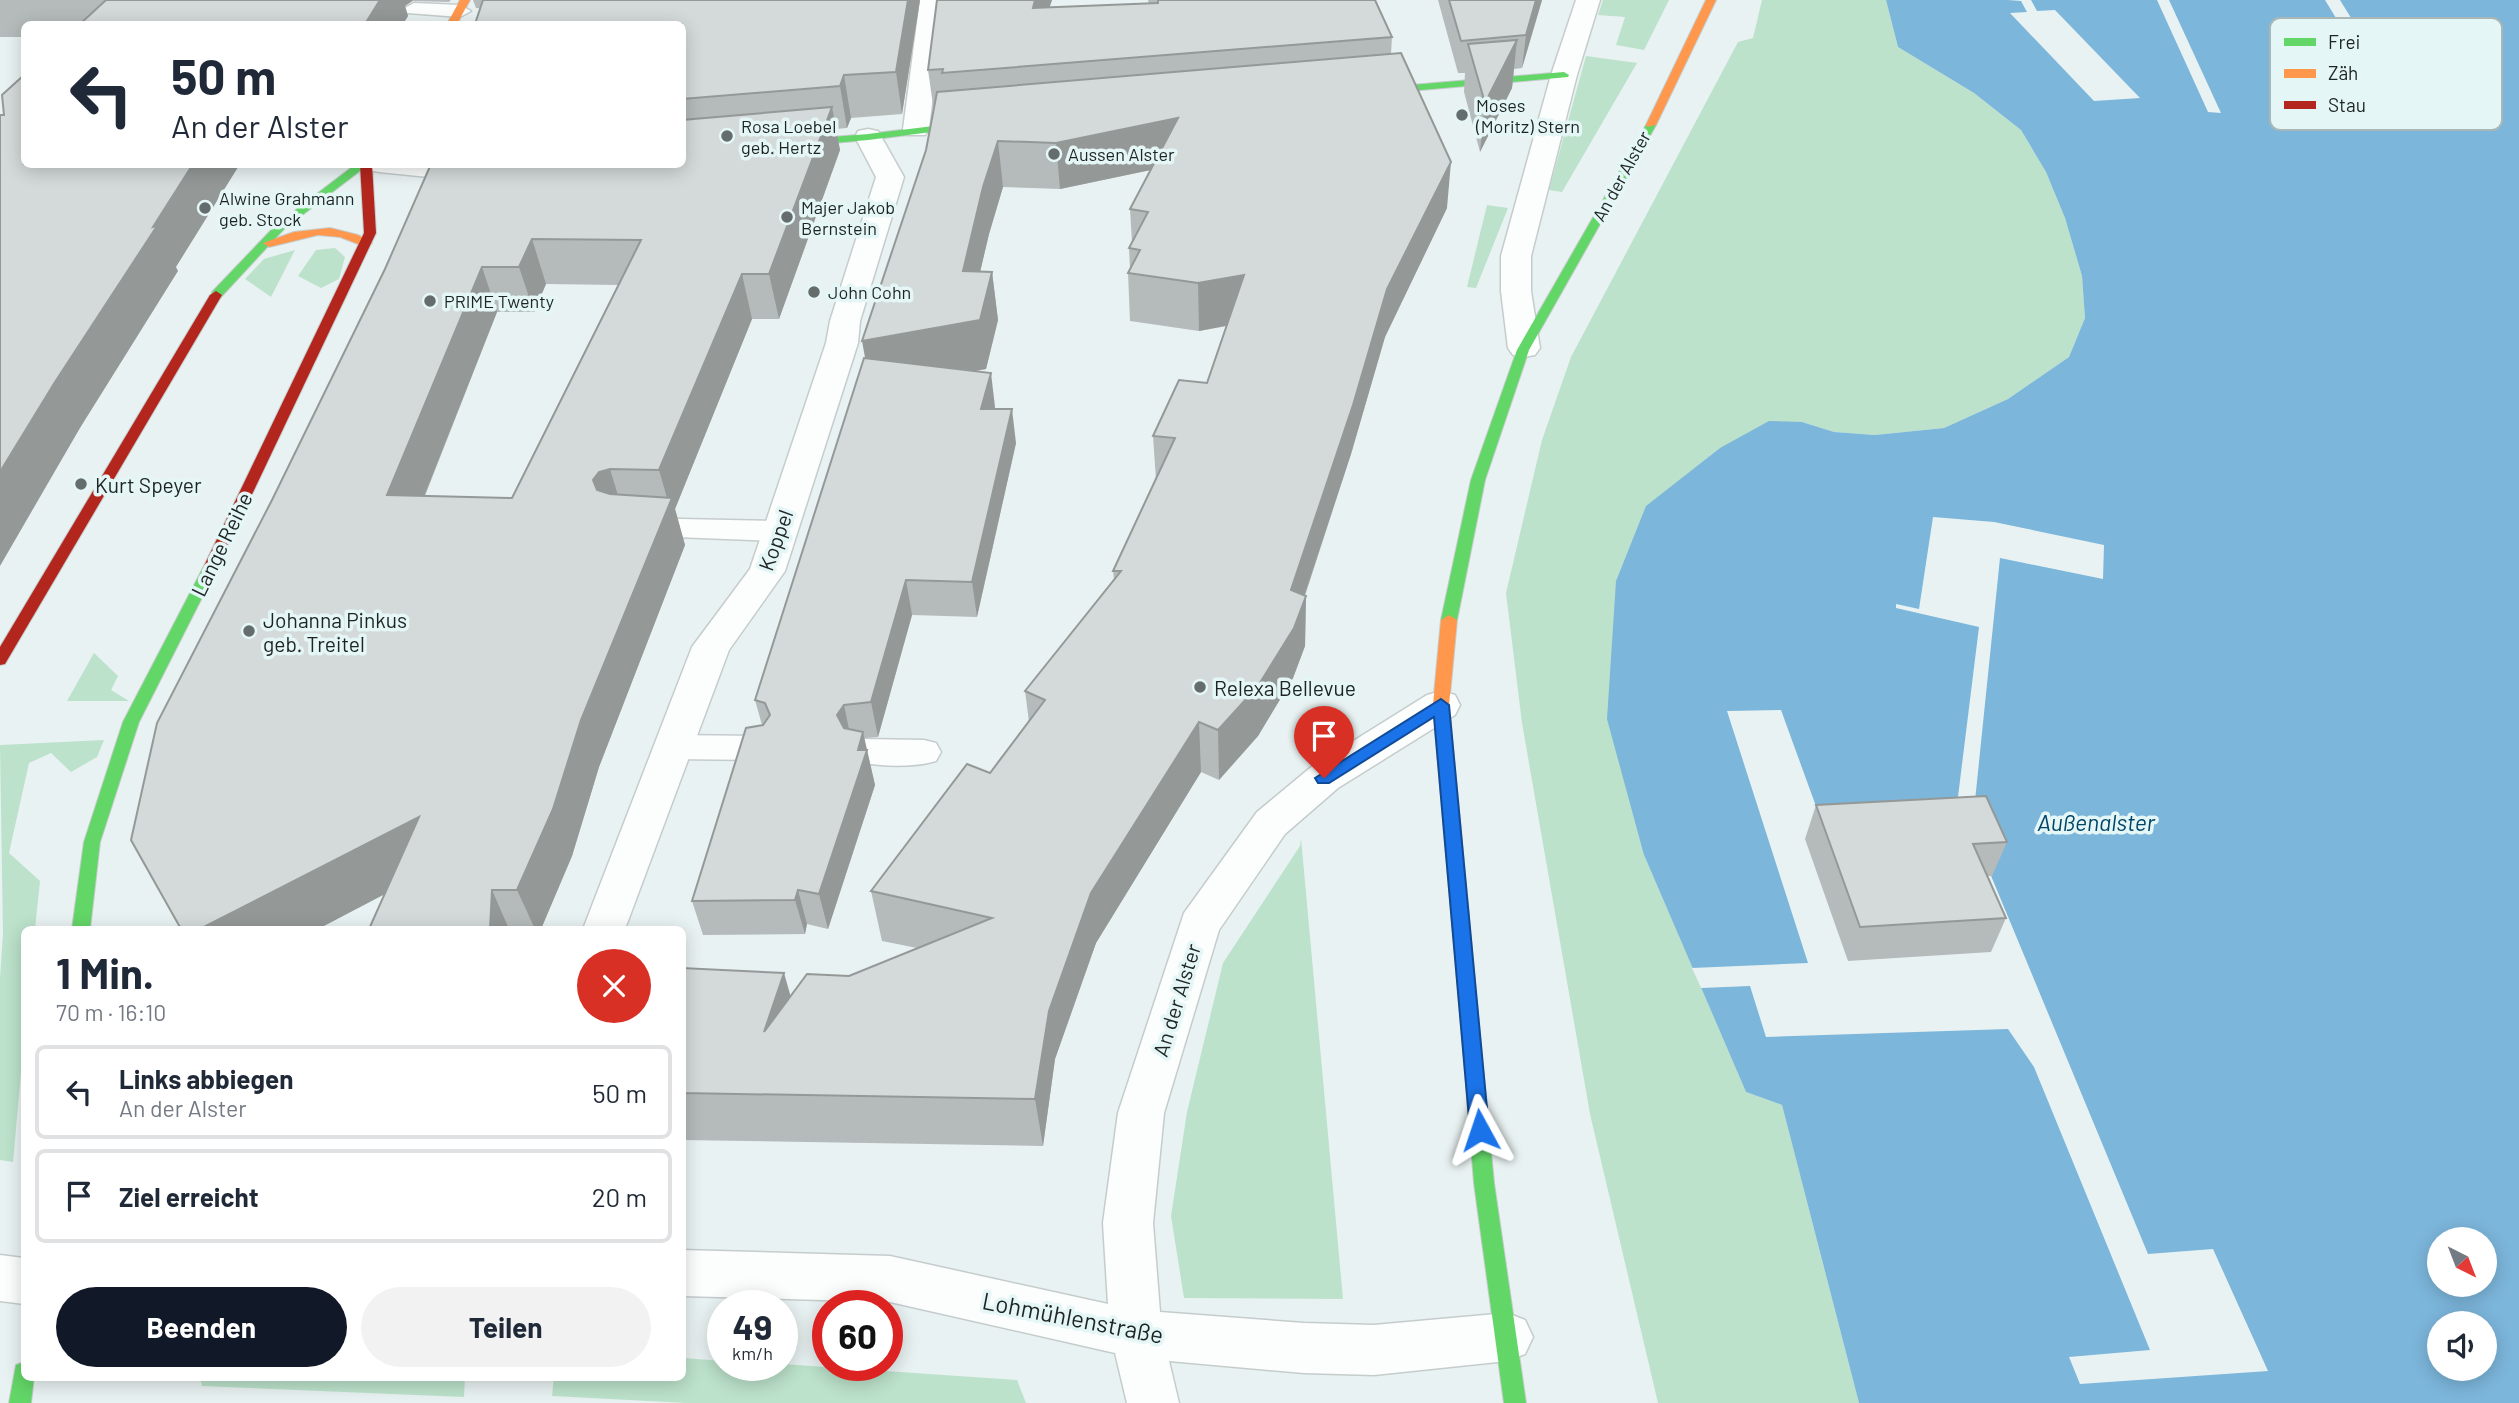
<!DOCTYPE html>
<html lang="de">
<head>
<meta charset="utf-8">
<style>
  :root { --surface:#fff; --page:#f2f2f3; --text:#1f2937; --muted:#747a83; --line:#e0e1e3; --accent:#111827 }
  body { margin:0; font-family:Barlow,sans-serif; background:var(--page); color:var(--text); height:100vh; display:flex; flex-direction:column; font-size:26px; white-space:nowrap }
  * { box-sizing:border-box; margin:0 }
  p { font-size:23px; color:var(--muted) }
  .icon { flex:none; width:38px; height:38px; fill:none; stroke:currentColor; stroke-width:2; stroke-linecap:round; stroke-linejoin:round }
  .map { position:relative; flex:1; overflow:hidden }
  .sheet { position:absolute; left:21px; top:926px; width:665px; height:455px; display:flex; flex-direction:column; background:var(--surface); border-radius:10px; box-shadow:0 4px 18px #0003 }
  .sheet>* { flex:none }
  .hud { position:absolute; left:21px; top:21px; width:665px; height:147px; border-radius:10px; box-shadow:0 4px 18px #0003; background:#fff; color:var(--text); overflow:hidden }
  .needle { width:46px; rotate:138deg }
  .buttons { position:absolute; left:2427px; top:1227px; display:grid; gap:14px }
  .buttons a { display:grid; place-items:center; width:70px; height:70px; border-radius:50%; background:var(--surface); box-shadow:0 4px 18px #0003; font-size:35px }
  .speed { position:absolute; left:707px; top:1290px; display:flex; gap:14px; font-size:35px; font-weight:700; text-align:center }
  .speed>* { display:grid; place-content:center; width:91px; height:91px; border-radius:50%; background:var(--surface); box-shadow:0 4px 18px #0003; line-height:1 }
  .speed small { font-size:18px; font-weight:400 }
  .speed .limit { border:10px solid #d22; background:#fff; color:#111 }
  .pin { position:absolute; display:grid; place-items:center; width:60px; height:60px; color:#fff; margin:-72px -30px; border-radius:50% 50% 50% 0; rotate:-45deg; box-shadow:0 0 7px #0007 }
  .pin .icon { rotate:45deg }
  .me { position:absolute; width:77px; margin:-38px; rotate:355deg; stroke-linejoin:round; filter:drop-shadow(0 0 5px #0008) }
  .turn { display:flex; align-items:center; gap:24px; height:147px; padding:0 35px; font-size:32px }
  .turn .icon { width:91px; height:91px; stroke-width:2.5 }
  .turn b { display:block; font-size:49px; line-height:60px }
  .round { display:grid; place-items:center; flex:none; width:74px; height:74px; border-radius:37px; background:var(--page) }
  .overview { display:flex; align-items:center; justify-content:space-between; height:119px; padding:0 35px }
  h1 { font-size:42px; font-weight:700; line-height:52px }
  .primary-button { display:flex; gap:14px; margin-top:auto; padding:14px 35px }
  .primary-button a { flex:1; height:80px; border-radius:42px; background:var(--accent); color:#fff; font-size:28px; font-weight:700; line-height:80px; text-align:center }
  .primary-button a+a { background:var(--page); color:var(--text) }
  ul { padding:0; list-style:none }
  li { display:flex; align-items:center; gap:21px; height:94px; margin:0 14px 10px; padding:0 21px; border:4px solid var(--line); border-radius:10px }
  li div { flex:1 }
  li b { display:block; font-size:26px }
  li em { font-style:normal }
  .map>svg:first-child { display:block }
  .green { fill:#bce2cb }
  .water { fill:#7cb6db; fill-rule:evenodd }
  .pier { fill:#e9f2f2 }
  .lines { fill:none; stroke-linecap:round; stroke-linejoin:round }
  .lane-casing { stroke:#c5cccc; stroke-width:3 }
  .street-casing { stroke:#c5cccc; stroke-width:3 }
  .fast-casing { stroke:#c5cccc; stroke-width:2 }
  .slow-casing { stroke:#c5cccc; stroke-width:2 }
  .jam-casing { stroke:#c5cccc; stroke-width:2 }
  .lane { fill:#fcfdfd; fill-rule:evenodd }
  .street { fill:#fcfdfd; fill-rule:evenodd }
  .fast { fill:#63d668; fill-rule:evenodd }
  .slow { fill:#ff974d; fill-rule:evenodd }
  .jam { fill:#b3261e; fill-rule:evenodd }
  .wall { fill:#b5bbbb; fill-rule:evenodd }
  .shaded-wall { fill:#949998 }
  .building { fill:#d3dad9; stroke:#949998; stroke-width:2; fill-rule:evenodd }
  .route { fill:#1a73e8; stroke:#114b97; stroke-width:2 }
  .poi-dot { fill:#656c6c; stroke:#e5f6f6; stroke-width:2.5 }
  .labels { text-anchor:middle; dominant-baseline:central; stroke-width:7; stroke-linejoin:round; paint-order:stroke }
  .far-poi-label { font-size:18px; fill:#1e2424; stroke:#e5f6f6; text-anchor:start }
  .far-street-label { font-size:18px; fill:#1e2424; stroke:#e5f6f6 }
  .poi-label { font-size:21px; fill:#1e2424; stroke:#e5f6f6; text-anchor:start }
  .street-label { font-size:21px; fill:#1e2424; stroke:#e5f6f6 }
  .water-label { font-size:23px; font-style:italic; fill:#014568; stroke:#e5f6f6 }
  .near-street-label { font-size:24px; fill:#1e2424; stroke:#e5f6f6 }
  .key { fill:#e5f6f6; stroke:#a9b7b7; stroke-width:2 }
  .key-label { font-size:19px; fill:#1e2424 }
</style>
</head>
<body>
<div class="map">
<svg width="2519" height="1403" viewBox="0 0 2519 1403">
  <rect width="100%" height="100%" fill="#e9f2f2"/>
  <g class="green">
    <path d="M1603 0H1669L1644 50 1616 45 1625 17 1598 15Z"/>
    <path d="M1762 0H1886L1898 47 1974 93 2021 130 2046 172 2065 218 2082 276 2085 318 2069 357 2008 399 1944 428 1875 435 1834 432 1802 422 1720 448 1647 506 1616 581 1644 855 1746 1092 1782 1105 1859 1403H1658L1590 1114 1522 723 1506 593 1542 440 1571 357 1738 42 1753 38Z"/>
    <path d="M1586 56 1637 63 1562 192 1549 190Z"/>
    <path d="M1487 205 1508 208 1476 288 1467 287Z"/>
    <path d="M335 248 345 257 339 279 321 288 298 276 316 250Z"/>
    <path d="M295 250 271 297 245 279 264 259Z"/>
    <path d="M94 653 118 676 111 690 129 701H67Z"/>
    <path d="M104 740 97 757 71 772 51 753 29 763 9 853 40 881 35 929H24V1039L13 1162 0 1160V978L3 933 0 745Z"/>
    <path d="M1301 838 1343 1299 1184 1298 1171 1216 1187 1112 1223 963 1300 846Z"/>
    <path d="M683 1358 723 1361V1365L782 1364 1017 1380 1026 1403H686L552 1396 554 1377H682Z"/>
    <path d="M200 1377H465L464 1397 202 1386Z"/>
  </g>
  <path class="water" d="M1886 0H2519V1403H1859L1782 1105 1746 1092 1644 855 1607 719 1616 581 1646 506 1720 448 1769 421 1802 422 1834 432 1875 435 1944 428 2008 399 2069 357 2085 318 2082 276 2065 218 2046 172 2021 130 1974 93 1898 47ZM2440 1239H2485V1284H2440ZM2440 1323H2485V1368H2440Z"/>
  <g class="pier">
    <path d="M2008 0H2031L2037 11 2055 10 2140 98 2094 101 2010 13 2027 12 2021 1Z"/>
    <path d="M2157 0H2169L2221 113 2208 112Z"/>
    <path d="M2325 0H2340L2417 125 2400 123Z"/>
    <path d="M1933 517 1994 522 2104 545 2103 579 2000 558 1972 830 2148 1254 2213 1249 2268 1371 2080 1384 2069 1357 2150 1350 2034 1067 2008 1029 1766 1037 1750 986 1701 988 1692 968 1808 963 1727 711 1781 710 1821 820 1955 821 1979 627 1896 608V604L1919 609Z"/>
  </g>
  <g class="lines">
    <defs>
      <g id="lane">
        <path d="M414 3 460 5 471 11 460 17 407 13 403 9Z"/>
        <path d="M635 518 780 521 791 524 795 531 791 538 780 541 624 535 620 528 624 521Z"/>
        <path d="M672 735 760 736 772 739 777 748 772 757 760 760 672 759 660 756 655 747 660 738Z"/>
        <path d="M864 739 924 740 936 743 941 752 936 761C912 768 876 767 852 760L847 751 852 742Z"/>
      </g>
      <g id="street">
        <path d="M920 0H944L929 129 925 135H907L903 129Z"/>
        <path d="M1576 0H1600L1577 75 1531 256V291L1540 348 1535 355 1524 357 1513 355 1508 348 1501 291V256L1551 75Z"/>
        <path d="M868 129 878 131 904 177 860 321 858 343 785 571 729 650 625 929H583L692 647 750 569 826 343 830 321 876 177 855 137 858 131Z"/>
        <path d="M366 164H555L552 170 542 172 458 180 379 172 369 170Z"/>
        <path d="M1441 691 1455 695 1460 705 1455 715 1338 788 1285 834 1219 930 1164 1113 1153 1223 1160 1312 1304 1323 1374 1325 1507 1313 1525 1320 1533 1337 1525 1354 1507 1361 1374 1375 1304 1373 1169 1361 1179 1403H1127L1115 1353 890 1302 682 1296V1250L890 1256 1108 1304 1103 1223 1118 1113 1184 913 1257 812 1310 768 1427 695Z"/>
        <path d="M0 1255 24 1258V1304L0 1301Z"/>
      </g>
      <g id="fast">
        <path d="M1564 72 1569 75 1568 77 1364 95 1359 92 1364 89Z"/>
        <path d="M983 120 987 121V125L868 140 682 156V150L868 134Z"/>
        <path d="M1651 122 1656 125 1529 350 1485 480 1457 620 1449 625 1444 624 1441 620 1471 480 1517 350 1646 125Z"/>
        <path d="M356 164H369L284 229 220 298H212V292L276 225Z"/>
        <path d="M211 561 218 566 139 722 100 842 90 929H72L84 842 123 722 204 566Z"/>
        <path d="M1472 1039 1479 1041 1481 1047 1494 1183 1526 1403H1504L1474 1183 1463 1047 1465 1041Z"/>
        <path d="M24 1362V1377H34L31 1403H9L16 1365Z"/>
      </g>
      <g id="slow">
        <path d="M460 0H470L457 24H447Z"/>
        <path d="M1706 0H1716L1656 125 1647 127 1646 125Z"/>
        <path d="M330 228 358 235 372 243 366 247 340 237 318 235 269 247 263 243 294 232Z"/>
        <path d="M1449 615 1457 620 1449 705 1481 1047 1479 1053 1472 1055 1465 1053 1463 1047 1433 705 1441 620Z"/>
      </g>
      <g id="jam">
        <path d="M360 164H372L376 233 218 566 216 569H206L204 566 364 233Z"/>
        <path d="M216 291 222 295 5 664 0 665V647L210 295Z"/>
      </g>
    </defs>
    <use href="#lane" class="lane-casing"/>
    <use href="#street" class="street-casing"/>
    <use href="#fast" class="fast-casing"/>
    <use href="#slow" class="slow-casing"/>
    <use href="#jam" class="jam-casing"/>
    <use href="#lane" class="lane"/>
    <use href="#street" class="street"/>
    <use href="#fast" class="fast"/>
    <use href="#slow" class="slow"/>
    <use href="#jam" class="jam"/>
  </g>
  <g class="wall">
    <path d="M0 0H451L449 2 413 1 405 6 408 16 403 24H24V37H0Z"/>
    <path d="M473 0H920L902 114 851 118 847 128 836 129 840 150 779 319H752L675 509 685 545 599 767 572 856 541 929H369L385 894 318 929H181L272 500 385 269 682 164V24L476 8ZM546 284 619 285 512 498 425 496 497 312H534Z"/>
    <path d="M937 0H1052L1049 7 1149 4 1148 0H1375L1392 37 1391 54 1447 208 1385 337 1351 454 1305 596H1306L1305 646 1293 678 1258 736 1219 780 1201 772 1096 943 1055 1059 1043 1146 682 1140V968L791 997 849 976 917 948 882 941 871 891 990 773 1029 722 1025 691 1114 580 1113 571 1156 480 1153 436 1207 383 1227 326 1199 331 1130 321 1128 273 1130 269 1129 248 1132 243 1130 209 1151 170 1060 189 1003 187 989 234 980 272H992L998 320 986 369 975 371 995 407 994 409 1016 443 977 617 912 615 878 737 864 738 875 785 828 929 807 924 805 934 703 935 692 901 762 725 755 700 865 358 926 150 934 112 928 70Z"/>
    <path d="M1438 0H1542L1522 68 1514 69 1512 88 1480 152 1464 92 1465 73H1458Z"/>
    <path d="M1816 805 2007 842 1992 876H1988L2006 918 1991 952 1848 961 1805 839Z"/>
  </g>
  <g class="shaded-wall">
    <path d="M380 0H413L405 6 408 16 403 24H365Z"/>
    <path d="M908 0H920L902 114 896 72Z"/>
    <path d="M1035 0H1052L1036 49 1033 8Z"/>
    <path d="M1536 0H1542L1522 68 1526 35Z"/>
    <path d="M1517 40 1512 88 1480 152 1485 103Z"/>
    <path d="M844 75 851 118 847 128 840 86Z"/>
    <path d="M832 107 840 150 779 319 769 274Z"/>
    <path d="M1178 118 1179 164 1060 189 1056 143Z"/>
    <path d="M998 141 1003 187 989 234 969 319 963 271 983 187Z"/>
    <path d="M1451 162 1447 208 1385 337 1351 454 1296 621 1306 596 1305 646 1293 678 1258 736 1219 780 1218 730 1291 590 1387 289Z"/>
    <path d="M193 164H240L176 267 178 271 80 428 0 566V472L55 382Z"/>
    <path d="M532 239 546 284 534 312 519 267Z"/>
    <path d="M482 267 497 312 406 542 387 495Z"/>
    <path d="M992 272 998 320 986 369 871 390 862 341Z"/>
    <path d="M742 274 752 319 675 509 685 545 599 767 572 856 541 929H535L517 890 581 720 669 505 659 470Z"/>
    <path d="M1244 275 1245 322 1199 331 1198 283Z"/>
    <path d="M991 373 995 407 985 443 981 409Z"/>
    <path d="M1012 409 1016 443 977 617 972 582Z"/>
    <path d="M610 469 624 515 608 527 593 480 599 472Z"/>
    <path d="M906 580 912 615 878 737 871 702Z"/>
    <path d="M844 705 851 739 845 750 837 715Z"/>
    <path d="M1199 722 1201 772 1096 943 1055 1059 1043 1146 1035 1099 1049 1011 1091 893Z"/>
    <path d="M863 732 875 785 828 929 819 894Z"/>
    <path d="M419 817 442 864 318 929H200Z"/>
    <path d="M492 890 509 929H490Z"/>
    <path d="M798 890 807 924 805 934 795 900Z"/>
    <path d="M784 973 798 1022 764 1032Z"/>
  </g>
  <g class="building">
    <path d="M106 0H380L365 24H80Z"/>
    <path d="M483 0H908L896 72 844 75 840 86 682 99V24H475Z"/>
    <path d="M937 0H1035L1033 8 1158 3V0H1375L1392 37 942 73 943 69 928 70Z"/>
    <path d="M1449 0H1536L1526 35 1461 41Z"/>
    <path d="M1517 40 1485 103 1468 44Z"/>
    <path d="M1401 53 1451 162 1387 289 1353 405 1291 590 1306 596 1294 628 1258 686 1218 730 1199 722 1091 893 1049 1011 1035 1099 682 1093V968L784 973 764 1032 807 974 849 976 992 918 871 891 967 764 990 773 1045 700 1025 691 1121 571H1113L1175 438 1153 436 1179 380 1207 383 1244 275 1198 283 1128 273 1140 250 1129 248 1148 212 1130 209 1178 118 1056 143 998 141 983 187 963 271 992 272 980 320 862 341 926 150 937 92Z"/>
    <path d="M24 75V164H193L153 227 157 226 55 382 0 472V115H4L2 95Z"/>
    <path d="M832 107 769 274H742L659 470 610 469 599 472 593 480 597 490 610 494 672 498 581 720 553 809 517 890H492L490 929H369L419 817 200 929H181L131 840 157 723 272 500 385 269 431 164H682V120ZM532 239 641 240 512 498 387 495 482 267H519Z"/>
    <path d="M864 358 991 373 981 409H1012L972 582 906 580 871 702 844 705 837 715 844 728 863 732 858 750H867L819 894 798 890 795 900 692 901 746 728 763 725 770 715 765 703 755 700Z"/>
    <path d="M1986 796 2007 842 1973 844 2006 918 1860 927 1816 805Z"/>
  </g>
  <path class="route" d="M1441 699 1449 705 1489 1130 1487 1136 1480 1139 1473 1136 1470 1130 1434 717 1329 783H1318L1315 778Z"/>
  <g class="poi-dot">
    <circle cx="1462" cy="115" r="7"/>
    <circle cx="727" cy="136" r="7"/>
    <circle cx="1054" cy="154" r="7"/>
    <circle cx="205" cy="208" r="7"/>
    <circle cx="787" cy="217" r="7"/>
    <circle cx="814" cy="292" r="7"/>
    <circle cx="430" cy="301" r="7"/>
    <circle cx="81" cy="484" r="7"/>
    <circle cx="249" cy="631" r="7"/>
    <circle cx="1200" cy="687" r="7"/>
  </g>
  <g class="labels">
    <g class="far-poi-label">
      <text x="1476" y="105">Moses<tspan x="1476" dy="21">(Moritz) Stern</tspan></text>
      <text x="741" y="126">Rosa Loebel<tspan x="741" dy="21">geb. Hertz</tspan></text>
      <text x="1068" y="154">Aussen Alster</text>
      <text x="219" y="198">Alwine Grahmann<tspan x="219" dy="21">geb. Stock</tspan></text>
      <text x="801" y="207">Majer Jakob<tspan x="801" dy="21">Bernstein</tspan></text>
      <text x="828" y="292">John Cohn</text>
      <text x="444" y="301">PRIME Twenty</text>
    </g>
    <g class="far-street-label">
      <text transform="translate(1621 176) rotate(-61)">An der Alster</text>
    </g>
    <g class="poi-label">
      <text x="95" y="484">Kurt Speyer</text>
      <text x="263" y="619">Johanna Pinkus<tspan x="263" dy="24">geb. Treitel</tspan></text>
      <text x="1214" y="687">Relexa Bellevue</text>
    </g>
    <g class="street-label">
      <text transform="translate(775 540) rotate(-70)">Koppel</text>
      <text transform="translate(221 544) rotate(-64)">Lange Reihe</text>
      <text transform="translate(1176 1000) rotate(-73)">An der Alster</text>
    </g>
    <g class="water-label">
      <text x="2096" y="822">Außenalster</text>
    </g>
    <g class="near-street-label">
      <text transform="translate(1073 1317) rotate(11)">Lohmühlenstraße</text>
    </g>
  </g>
  <rect x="2270" y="18" width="232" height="112" rx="10" class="key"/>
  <rect x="2284" y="38" width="32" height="8" fill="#63d668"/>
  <rect x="2284" y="69" width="32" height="9" fill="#ff974d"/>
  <rect x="2284" y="101" width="32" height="8" fill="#b3261e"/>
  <g class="key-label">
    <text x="2328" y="49">Frei</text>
    <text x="2328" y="80">Zäh</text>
    <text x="2328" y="112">Stau</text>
  </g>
</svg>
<div class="buttons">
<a><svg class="needle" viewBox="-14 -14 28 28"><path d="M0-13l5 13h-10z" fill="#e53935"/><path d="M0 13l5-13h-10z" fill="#747a83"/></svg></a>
<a><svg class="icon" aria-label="sound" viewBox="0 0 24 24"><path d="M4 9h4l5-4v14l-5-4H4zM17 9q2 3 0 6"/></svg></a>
</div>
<div class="speed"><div>49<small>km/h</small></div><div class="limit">60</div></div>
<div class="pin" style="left:1324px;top:778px;background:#d93025"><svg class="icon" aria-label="arrive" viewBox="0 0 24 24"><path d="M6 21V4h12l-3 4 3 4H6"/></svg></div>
<svg class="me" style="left:1480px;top:1130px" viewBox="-20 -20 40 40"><path d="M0-17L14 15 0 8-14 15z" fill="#1a73e8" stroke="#fff" stroke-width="4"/></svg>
<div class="hud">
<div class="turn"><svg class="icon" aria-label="left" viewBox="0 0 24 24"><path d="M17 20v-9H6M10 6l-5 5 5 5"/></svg><div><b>50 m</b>An der Alster</div></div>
</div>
<section class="sheet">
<div class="overview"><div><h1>1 Min.</h1><p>70 m · 16:10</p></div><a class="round" style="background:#d93025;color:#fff"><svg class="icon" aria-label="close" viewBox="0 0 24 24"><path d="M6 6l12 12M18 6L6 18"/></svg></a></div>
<ul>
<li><svg class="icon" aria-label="left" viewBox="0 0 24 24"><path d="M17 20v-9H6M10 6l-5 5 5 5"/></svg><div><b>Links abbiegen</b><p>An der Alster</p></div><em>50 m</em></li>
<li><svg class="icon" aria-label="arrive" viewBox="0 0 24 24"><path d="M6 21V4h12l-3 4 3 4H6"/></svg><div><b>Ziel erreicht</b></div><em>20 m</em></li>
</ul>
<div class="primary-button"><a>Beenden</a><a>Teilen</a></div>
</section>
</div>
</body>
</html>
